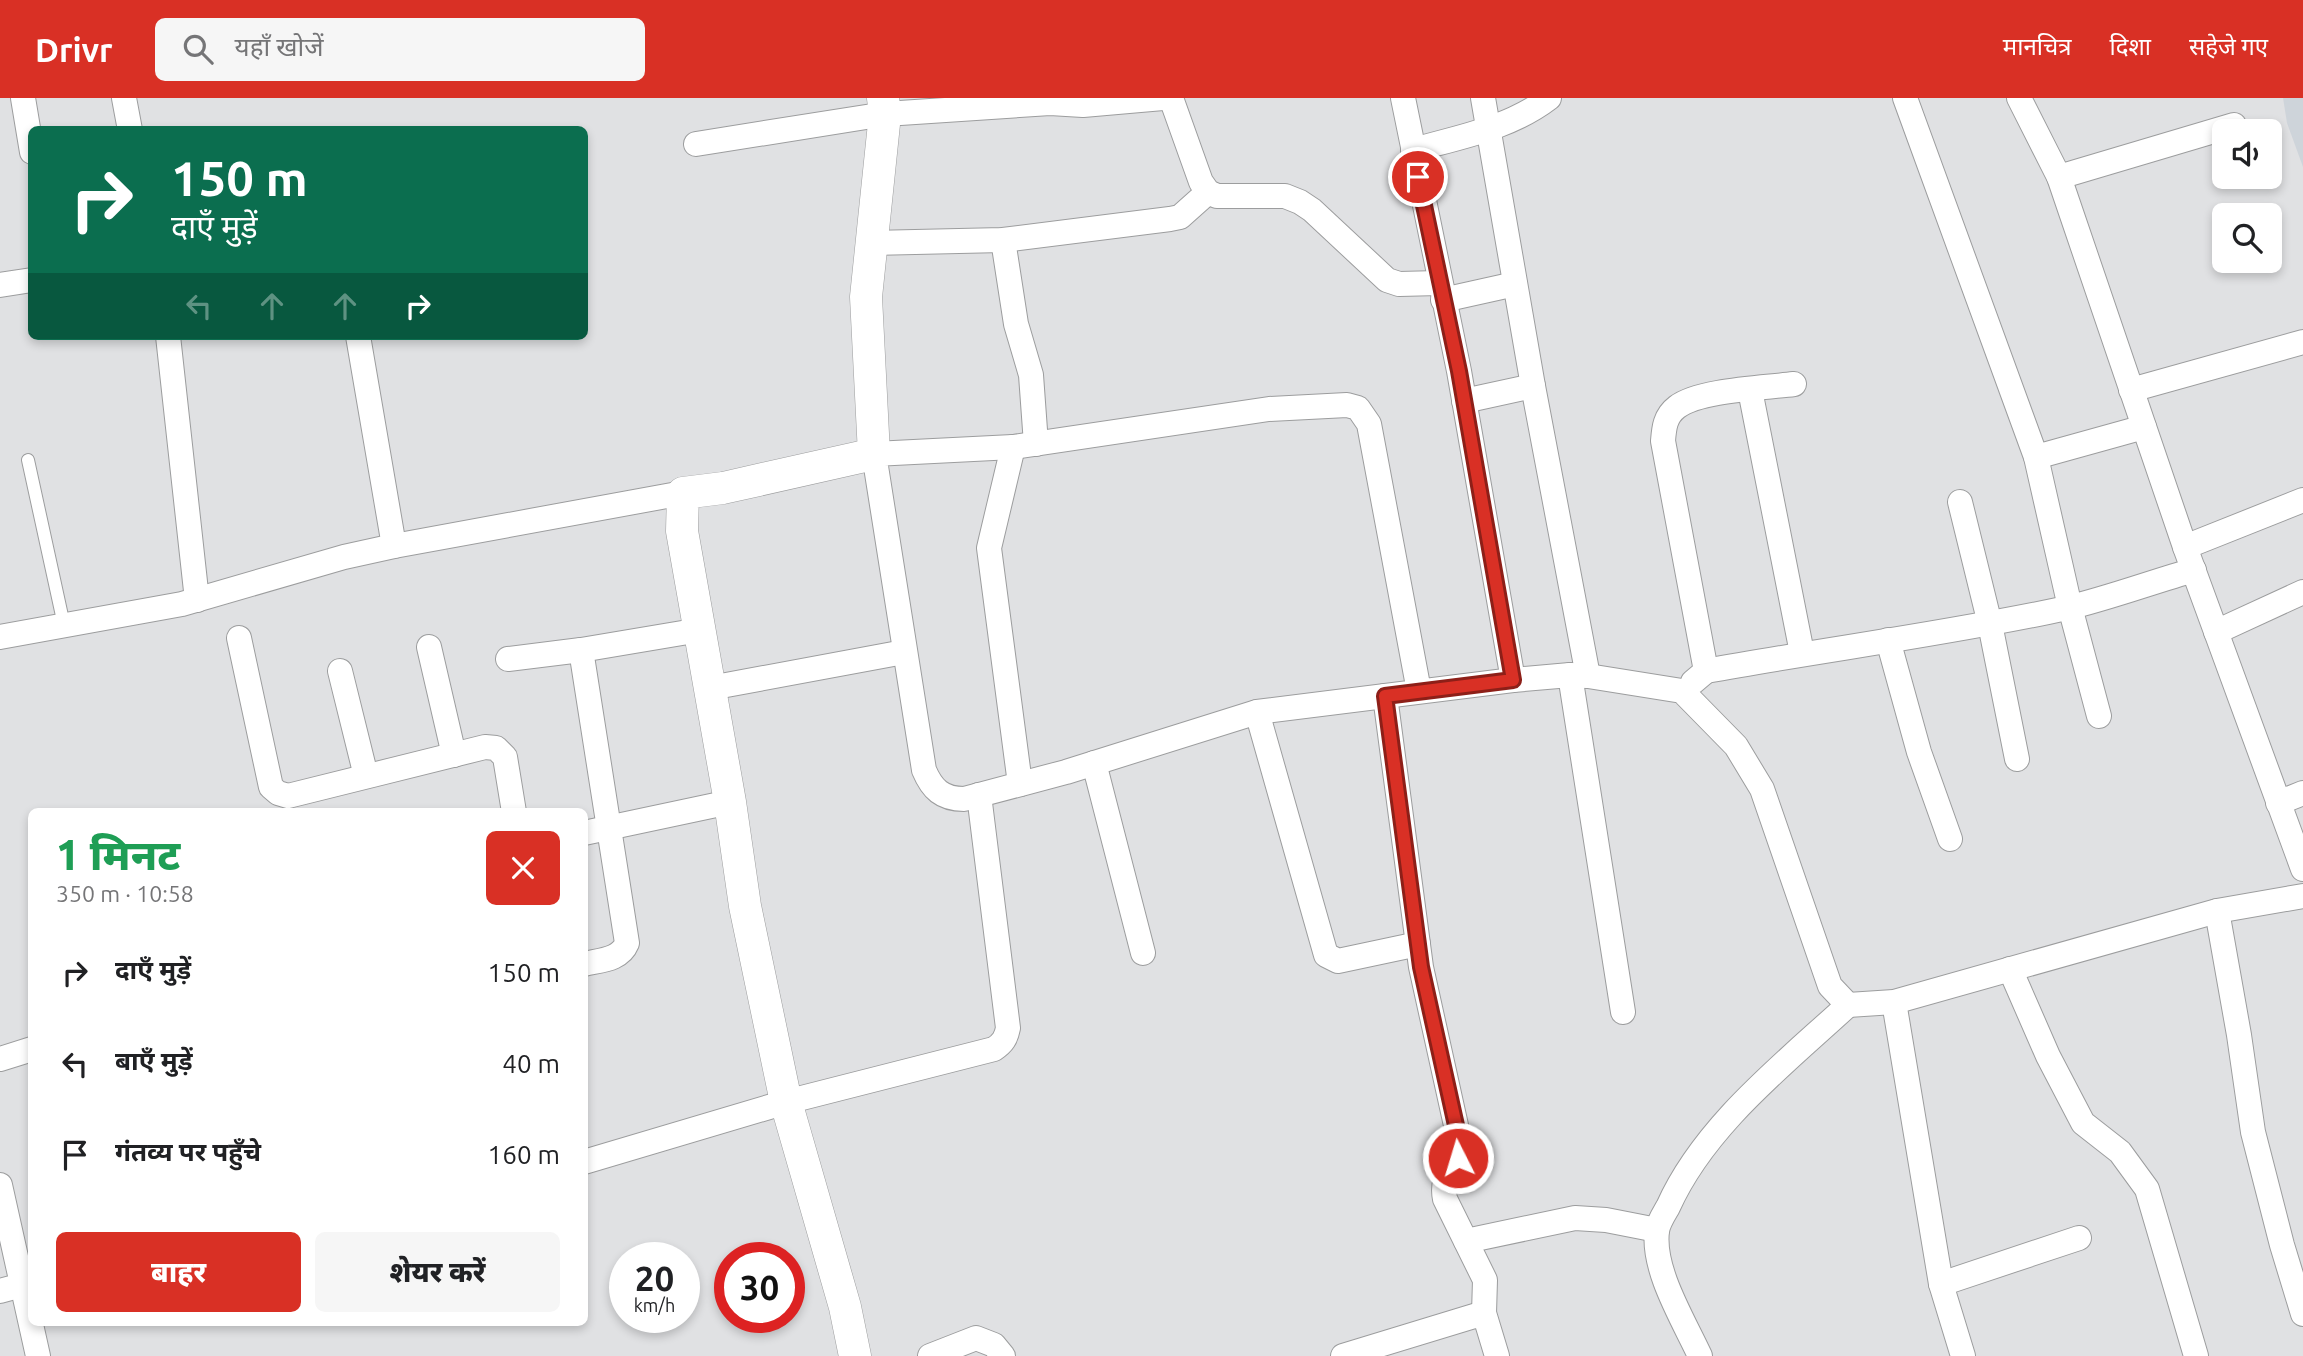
<!DOCTYPE html>
<html lang="hi">
<head>
<meta charset="utf-8">
<style>
  :root { --surface:#fff; --page:#f6f6f6; --text:#202124; --muted:#757577; --accent:#d93025 }
  body { margin:0; font-family:Ubuntu,"Noto Sans Devanagari",sans-serif; background:var(--page); color:var(--text); height:100vh; display:flex; flex-direction:column; font-size:26px; white-space:nowrap }
  * { box-sizing:border-box; margin:0 }
  p { font-size:23px; color:var(--muted) }
  .icon { flex:none; width:38px; height:38px; fill:none; stroke:currentColor; stroke-width:2; stroke-linecap:round; stroke-linejoin:round }
  .map { position:relative; flex:1; overflow:hidden }
  .drawer { position:absolute; left:28px; top:710px; width:560px; height:518px; display:flex; flex-direction:column; background:var(--surface); border-radius:10px; box-shadow:0 4px 10px #0003 }
  .drawer>* { flex:none }
  .top-card { position:absolute; left:28px; top:28px; width:560px; height:214px; border-radius:10px; box-shadow:0 4px 10px #0003; background:#0b6e4f; color:#fff; overflow:hidden }
  .controls { position:absolute; left:2212px; top:21px; display:grid; gap:14px }
  .controls a { display:grid; place-items:center; width:70px; height:70px; border-radius:10px; background:var(--surface); box-shadow:0 4px 10px #0003; font-size:35px }
  .speed { position:absolute; left:609px; top:1144px; display:flex; gap:14px; font-size:35px; font-weight:700; text-align:center }
  .speed>* { display:grid; place-content:center; width:91px; height:91px; border-radius:50%; background:var(--surface); box-shadow:0 4px 10px #0003; line-height:1 }
  .speed small { font-size:18px; font-weight:400 }
  .speed .limit { border:10px solid #d22; background:#fff; color:#111 }
  .pin { position:absolute; display:grid; place-items:center; width:60px; height:60px; color:#fff; margin:-30px; border:4px solid #fff; border-radius:50%; box-shadow:0 2px 7px #0007 }
  .me { position:absolute; width:77px; margin:-38px; rotate:355deg; stroke-linejoin:round; filter:drop-shadow(0 0 5px #0008) }
  .turn { display:flex; align-items:center; gap:24px; height:147px; padding:0 28px; font-size:32px }
  .turn .icon { width:91px; height:91px; stroke-width:2.5 }
  .turn b { display:block; font-size:49px; line-height:60px }
  .lanes { display:flex; align-items:center; height:66px; padding:0 28px; background:#0003; justify-content:center; gap:35px; direction:ltr }
  .lanes .off { opacity:.35 }
  .round { display:grid; place-items:center; flex:none; width:74px; height:74px; border-radius:10px; background:var(--page) }
  .headline { display:flex; align-items:center; justify-content:space-between; height:119px; padding:0 28px }
  h1 { font-size:42px; font-weight:800; line-height:52px; color:#1e9e55 }
  .primary-button { display:flex; gap:14px; margin-top:auto; padding:14px 28px }
  .primary-button a { flex:1; height:80px; border-radius:10px; background:var(--accent); color:#fff; font-size:28px; font-weight:800; line-height:80px; text-align:center }
  .primary-button a+a { background:var(--page); color:var(--text) }
  ul { padding:0; list-style:none }
  li { display:flex; align-items:center; gap:21px; height:91px; padding:0 28px }
  li div { flex:1 }
  li b { display:block; font-size:26px }
  li em { font-style:normal }
  header { display:flex; align-items:center; gap:42px; box-sizing:border-box; height:98px; padding:0 35px; background:var(--accent); color:#fff }
  header strong { font-size:33px }
  nav { display:flex; gap:38px; margin-inline-start:auto; font-size:24px }
  .search { width:490px; height:63px; background:var(--page); display:flex; align-items:center; gap:18px; box-sizing:border-box; padding:0 24px; border-radius:10px; color:var(--muted); font-size:26px }
  .map>svg:first-child { display:block }
  .built { fill:#ced4da }
  .lines { fill:none; stroke-linecap:round; stroke-linejoin:round }
  .service-casing { stroke:#9c9d9e; stroke-width:14 }
  .minor-casing { stroke:#9c9d9e; stroke-width:26 }
  .tertiary-casing { stroke:#9c9d9e; stroke-width:33 }
  .service { stroke:#fff; stroke-width:12 }
  .minor { stroke:#fff; stroke-width:24 }
  .tertiary { stroke:#fff; stroke-width:32 }
  .route-casing { stroke:#8d1f18; stroke-width:18 }
  .route { stroke:#d93025; stroke-width:12 }
</style>
</head>
<body>
<header>
<strong>Drivr</strong>
<div class="search"><svg class="icon" aria-label="search" viewBox="0 0 24 24"><circle cx="10" cy="10" r="6"/><path d="M15 15l6 6"/></svg>यहाँ खोजें</div>
<nav><a>मानचित्र</a><a>दिशा</a><a>सहेजे गए</a></nav>
</header>
<div class="map">
<svg width="2303" height="1258" viewBox="0 0 2303 1258">
  <rect width="100%" height="100%" fill="#e0e1e3"/>
  <path class="built" d="M2283 0H2303V69L2287 25Z"/>
  <g class="lines">
    <defs>
      <path id="service" d="M28 362 64 527"/>
      <g id="minor">
        <path d="M23 0 32 54"/>
        <path d="M124 0 130 32"/>
        <path d="M1171 0 1201 84 1208 94 1217 98H1285L1300 104 1312 112 1387 182 1399 186 1439 185"/>
        <path d="M1403 0 1459 273 1513 582"/>
        <path d="M1483 0 1533 288 1588 578"/>
        <path d="M1905 0 2036 359 2070 509 2099 618"/>
        <path d="M2019 0 2059 79 2185 449 2303 771"/>
        <path d="M696 46 885 16 1050 5 1083 7 1163 0"/>
        <path d="M1413 52C1460 39 1510 30 1549 0"/>
        <path d="M2059 79 2234 27"/>
        <path d="M1003 142 1016 226 1031 277 1036 346"/>
        <path d="M871 145 1003 142 1170 121 1180 119 1208 94"/>
        <path d="M0 187 32 182"/>
        <path d="M1443 202 1515 186"/>
        <path d="M168 238 197 502"/>
        <path d="M358 238 394 448"/>
        <path d="M1750 292 1802 555"/>
        <path d="M2131 292 2303 244"/>
        <path d="M1464 303 1533 288"/>
        <path d="M1013 349 989 450 1020 686"/>
        <path d="M2036 359 2144 329"/>
        <path d="M1960 404 1990 526 2017 661"/>
        <path d="M2185 449 2303 402"/>
        <path d="M2216 534 2303 494"/>
        <path d="M0 539 182 506 344 459 394 448 683 395"/>
        <path d="M239 540 271 689 278 695 288 698 485 649 496 650 505 659 514 714"/>
        <path d="M1888 542 1919 654 1950 741"/>
        <path d="M429 549 454 657"/>
        <path d="M581 552 627 845C620 862 601 862 584 866"/>
        <path d="M508 561 581 552 700 532"/>
        <path d="M340 573 366 678"/>
        <path d="M1706 573C1826 551 1947 536 2067 510 2109 500 2152 484 2194 472"/>
        <path d="M1570 577 1623 914"/>
        <path d="M1693 584 1706 573 1663 343C1664 330 1665 318 1677 309 1699 292 1764 290 1794 286"/>
        <path d="M710 590 904 554"/>
        <path d="M1419 593 1369 326 1358 310 1347 307 1269 311 1013 349 874 356 924 672C932 691 942 701 964 701L1066 674 1257 614 1513 582 1570 577 1588 578 1682 593 1736 648 1762 691 1830 888 1848 907 1894 904 2217 813 2303 798"/>
        <path d="M1385 598 1421 869 1461 1050C1456 1071 1440 1077 1445 1101L1485 1182 1484 1215"/>
        <path d="M1257 614 1326 857 1338 863 1418 846"/>
        <path d="M1094 665 1143 855"/>
        <path d="M2278 705 2303 695"/>
        <path d="M584 735 730 704"/>
        <path d="M2217 813 2239 937 2253 1034 2282 1147 2303 1216"/>
        <path d="M2010 871 2048 958 2083 1025 2120 1054 2147 1091 2196 1258"/>
        <path d="M1894 904 1941 1186 1963 1258"/>
        <path d="M0 961 32 951"/>
        <path d="M584 1064 786 1004 994 951C1003 945 1006 940 1008 930L979 697"/>
        <path d="M0 1087 38 1258"/>
        <path d="M1466 1143 1575 1120 1606 1122 1657 1132"/>
        <path d="M1941 1186 2079 1140"/>
        <path d="M0 1193 22 1187"/>
        <path d="M930 1258 976 1240 994 1247 1003 1258"/>
        <path d="M1343 1258 1484 1215 1497 1258"/>
        <path d="M1700 1258C1684 1223 1652 1172 1657 1133 1658 1125 1664 1116 1668 1109 1704 1028 1784 966 1848 907"/>
      </g>
      <path id="tertiary" d="M855 1258 845 1209 786 1004 745 808 730 704 682 433 683 395 723 390 874 356 866 199 885 16 883 0"/>
    </defs>
    <use href="#service" class="service-casing"/>
    <use href="#minor" class="minor-casing"/>
    <use href="#tertiary" class="tertiary-casing"/>
    <use href="#service" class="service"/>
    <use href="#minor" class="minor"/>
    <use href="#tertiary" class="tertiary"/>
  </g>
  <g class="lines">
    <defs>
      <path id="route" d="M1418 79 1459 273 1513 582 1385 598 1421 869 1461 1050 1458 1060"/>
    </defs>
    <use href="#route" class="route-casing"/>
    <use href="#route" class="route"/>
  </g>
</svg>
<div class="controls">
<a><svg class="icon" aria-label="sound" viewBox="0 0 24 24"><path d="M4 9h4l5-4v14l-5-4H4zM17 9q2 3 0 6"/></svg></a>
<a><svg class="icon" aria-label="search" viewBox="0 0 24 24"><circle cx="10" cy="10" r="6"/><path d="M15 15l6 6"/></svg></a>
</div>
<div class="speed"><div>20<small>km/h</small></div><div class="limit">30</div></div>
<div class="pin" style="left:1418px;top:79px;background:#d93025"><svg class="icon" aria-label="arrive" viewBox="0 0 24 24"><path d="M6 21V4h12l-3 4 3 4H6"/></svg></div>
<svg class="me" style="left:1458px;top:1060px" viewBox="-20 -20 40 40"><circle r="17" fill="#d93025" stroke="#fff" stroke-width="3"/><path d="M0-11L8 9 0 5-8 9z" fill="#fff"/></svg>
<div class="top-card">
<div class="turn"><svg class="icon" aria-label="right" viewBox="0 0 24 24"><path d="M7 20v-9h11M14 6l5 5-5 5"/></svg><div><b>150 m</b>दाएँ मुड़ें</div></div>
<div class="lanes"><svg class="icon off" aria-label="left" viewBox="0 0 24 24"><path d="M17 20v-9H6M10 6l-5 5 5 5"/></svg><svg class="icon off" aria-label="ahead" viewBox="0 0 24 24"><path d="M12 20V5M6 11l6-6 6 6"/></svg><svg class="icon off" aria-label="ahead" viewBox="0 0 24 24"><path d="M12 20V5M6 11l6-6 6 6"/></svg><svg class="icon" aria-label="right" viewBox="0 0 24 24"><path d="M7 20v-9h11M14 6l5 5-5 5"/></svg></div>
</div>
<section class="drawer">
<div class="headline"><div><h1>1 मिनट</h1><p>350 m · 10:58</p></div><a class="round" style="background:#d93025;color:#fff"><svg class="icon" aria-label="close" viewBox="0 0 24 24"><path d="M6 6l12 12M18 6L6 18"/></svg></a></div>
<ul>
<li><svg class="icon" aria-label="right" viewBox="0 0 24 24"><path d="M7 20v-9h11M14 6l5 5-5 5"/></svg><div><b>दाएँ मुड़ें</b></div><em>150 m</em></li>
<li><svg class="icon" aria-label="left" viewBox="0 0 24 24"><path d="M17 20v-9H6M10 6l-5 5 5 5"/></svg><div><b>बाएँ मुड़ें</b></div><em>40 m</em></li>
<li><svg class="icon" aria-label="arrive" viewBox="0 0 24 24"><path d="M6 21V4h12l-3 4 3 4H6"/></svg><div><b>गंतव्य पर पहुँचे</b></div><em>160 m</em></li>
</ul>
<div class="primary-button"><a>बाहर</a><a>शेयर करें</a></div>
</section>
</div>
</body>
</html>
